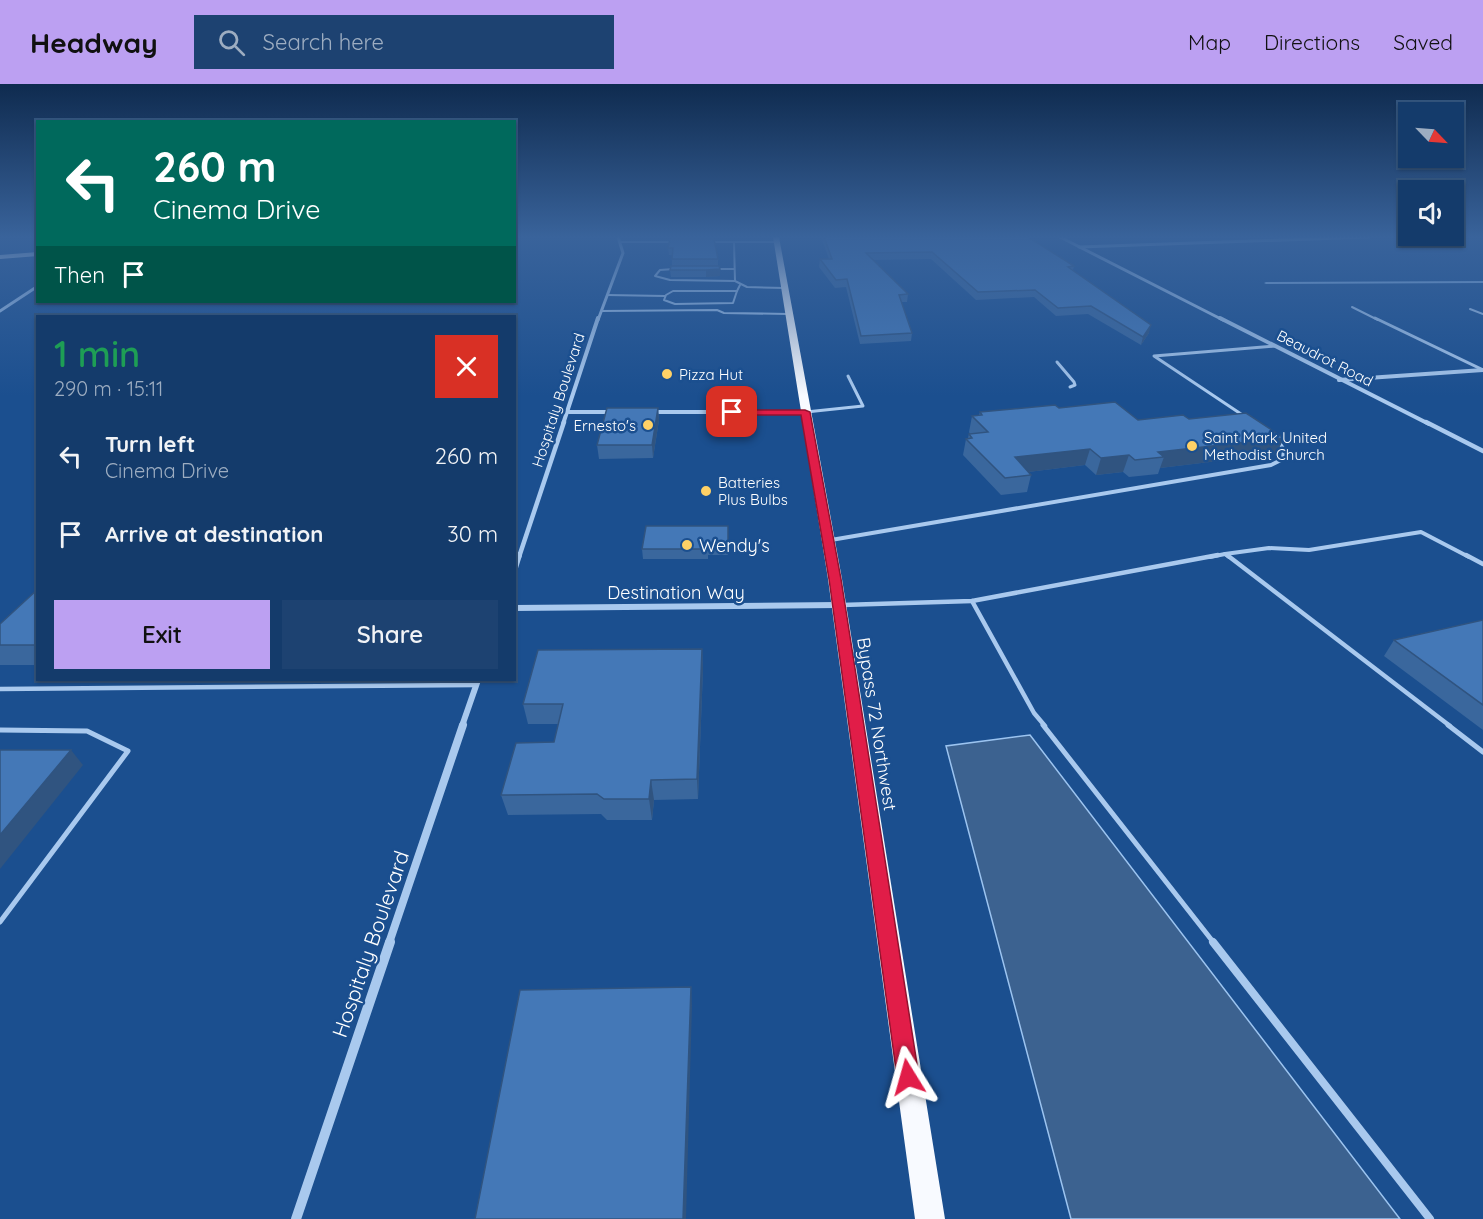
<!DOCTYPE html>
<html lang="en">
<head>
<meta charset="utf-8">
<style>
  :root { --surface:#143b6b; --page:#1d4271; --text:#f1f3f6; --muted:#9dadc1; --line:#33557e; --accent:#bca0f2 }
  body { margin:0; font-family:Quicksand,sans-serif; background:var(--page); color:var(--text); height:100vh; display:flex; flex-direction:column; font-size:22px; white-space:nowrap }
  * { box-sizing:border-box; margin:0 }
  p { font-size:20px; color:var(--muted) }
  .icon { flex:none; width:33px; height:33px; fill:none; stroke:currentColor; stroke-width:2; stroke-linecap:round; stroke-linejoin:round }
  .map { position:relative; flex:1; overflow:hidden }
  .side { position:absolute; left:36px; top:231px; width:480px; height:366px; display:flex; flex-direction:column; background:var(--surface); border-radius:0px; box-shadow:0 2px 4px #0004,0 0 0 2px var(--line) }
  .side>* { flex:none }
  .top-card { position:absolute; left:36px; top:36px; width:480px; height:183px; border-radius:0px; box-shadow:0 2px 4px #0004,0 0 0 2px var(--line); background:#00695c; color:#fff; overflow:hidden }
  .needle { width:39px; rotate:115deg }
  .fabs { position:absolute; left:1398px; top:18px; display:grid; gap:12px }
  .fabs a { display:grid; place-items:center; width:66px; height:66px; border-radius:0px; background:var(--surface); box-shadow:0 2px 4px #0004,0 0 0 2px var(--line); font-size:30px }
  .pin { position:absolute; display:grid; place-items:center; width:51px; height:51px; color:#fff; margin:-26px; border-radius:12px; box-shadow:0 3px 9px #0006 }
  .me { position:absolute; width:66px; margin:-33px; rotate:352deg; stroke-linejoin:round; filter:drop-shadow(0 0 4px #0008) }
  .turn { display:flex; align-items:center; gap:21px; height:126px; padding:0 18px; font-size:27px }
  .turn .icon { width:78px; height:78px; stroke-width:2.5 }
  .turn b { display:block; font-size:42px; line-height:51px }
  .then { display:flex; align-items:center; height:57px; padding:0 18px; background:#0003; gap:12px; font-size:22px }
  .round { display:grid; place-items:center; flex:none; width:63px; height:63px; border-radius:0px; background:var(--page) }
  .headline { display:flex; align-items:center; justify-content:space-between; height:102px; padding:0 18px }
  h1 { font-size:36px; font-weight:600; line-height:45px; color:#1e9e55 }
  .primary-button { display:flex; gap:12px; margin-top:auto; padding:12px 18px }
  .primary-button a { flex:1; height:69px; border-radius:0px; background:var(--accent); color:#111; font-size:24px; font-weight:600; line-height:69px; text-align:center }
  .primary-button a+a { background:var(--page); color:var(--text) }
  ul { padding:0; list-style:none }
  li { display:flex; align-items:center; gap:18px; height:78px; padding:0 18px }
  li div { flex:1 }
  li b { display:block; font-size:22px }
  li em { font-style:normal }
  header { display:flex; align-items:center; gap:36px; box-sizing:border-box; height:84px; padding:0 30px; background:var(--accent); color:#111 }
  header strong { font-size:28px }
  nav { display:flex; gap:33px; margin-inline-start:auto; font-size:21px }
  .search { width:420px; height:54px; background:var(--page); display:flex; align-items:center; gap:15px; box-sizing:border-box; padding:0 21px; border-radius:0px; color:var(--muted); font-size:22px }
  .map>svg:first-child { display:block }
  .water { fill:#3c6290; stroke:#9cc4f0; stroke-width:1.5 }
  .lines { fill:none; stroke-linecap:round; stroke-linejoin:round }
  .stream { fill:#9cc4f0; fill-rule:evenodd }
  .service-far5 { stroke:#a9c9ee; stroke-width:2 }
  .service-far4 { stroke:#a9c9ee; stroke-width:3 }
  .service-far3 { stroke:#a9c9ee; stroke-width:4 }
  .service-far2 { stroke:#a9c9ee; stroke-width:4.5 }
  .service-far1 { stroke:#a9c9ee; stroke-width:5 }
  .service { stroke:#a9c9ee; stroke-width:8 }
  .minor-far5 { stroke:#a9c9ee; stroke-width:3 }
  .minor-far4 { stroke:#a9c9ee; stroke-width:4 }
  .minor-far3 { stroke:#a9c9ee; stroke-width:4.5 }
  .minor-far2 { stroke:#a9c9ee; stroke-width:6 }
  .minor-far1 { stroke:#a9c9ee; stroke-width:8 }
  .minor { stroke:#a9c9ee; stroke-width:10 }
  .primary { fill:#f0f6ff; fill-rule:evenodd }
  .trunk { fill:#f8faff; fill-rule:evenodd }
  .wall { fill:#3a679d }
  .shaded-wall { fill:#305480 }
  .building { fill:#4478b7; stroke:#305480; stroke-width:1.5 }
  .route { fill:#e11d48; stroke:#92132f; stroke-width:1.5 }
  .poi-dot { fill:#ffd166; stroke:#1b4f8f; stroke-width:2 }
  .labels { text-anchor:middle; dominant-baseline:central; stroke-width:5; stroke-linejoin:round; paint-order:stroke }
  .far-street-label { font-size:15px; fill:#fff; stroke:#1b4f8f }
  .far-poi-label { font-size:15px; fill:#fff; stroke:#1b4f8f; text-anchor:start }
  .poi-label { font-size:18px; fill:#fff; stroke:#1b4f8f; text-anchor:start }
  .street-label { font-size:18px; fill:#fff; stroke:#1b4f8f }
  .near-street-label { font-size:21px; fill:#fff; stroke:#1b4f8f }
</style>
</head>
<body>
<header>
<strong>Headway</strong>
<div class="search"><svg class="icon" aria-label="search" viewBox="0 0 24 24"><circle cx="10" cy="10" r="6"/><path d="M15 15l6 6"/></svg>Search here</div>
<nav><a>Map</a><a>Directions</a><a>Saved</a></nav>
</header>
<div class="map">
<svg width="1483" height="1135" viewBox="0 0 1483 1135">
  <rect width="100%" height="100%" fill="#1b4f8f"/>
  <path class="water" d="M1030 651 1400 1135H1071L946 662Z"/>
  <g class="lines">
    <path class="stream" d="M1483 197V199L1266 200 1264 199 1266 198Z"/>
    <g class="service-far5">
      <path d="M620 158H674"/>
      <path d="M710 158H776"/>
      <path d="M734 158 735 197 747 203 784 204"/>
      <path d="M674 185 660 186 655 192 670 196 735 197"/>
      <path d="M716 185H734"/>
      <path d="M673 207H737L733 219 675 220 664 216 666 211Z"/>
      <path d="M737 207 740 201"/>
      <path d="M607 211 665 212"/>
      <path d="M1352 223 1378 236"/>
      <path d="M1470 225 1483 230"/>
      <path d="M601 227 717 226 724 229 788 230"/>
    </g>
    <g class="service-far4">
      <path d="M1375 234 1483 286"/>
      <path d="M1057 278 1074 298 1075 301 1070 303"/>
      <path d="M806 328 863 322 848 292"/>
      <path d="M1244 332 1154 272 1275 262"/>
    </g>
    <g class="service-far3">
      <path d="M831 456 1271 381 1283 375 1284 366 1277 356"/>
      <path d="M1210 473 1225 470"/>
      <path d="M1229 473 1225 470 1269 464 1309 466 1421 448 1469 473"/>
    </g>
    <g class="service-far2">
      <path d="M1227 471 1450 642"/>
      <path d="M1466 471 1483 480"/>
      <path d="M972 517 1034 629 1045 642"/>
      <path d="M842 521 972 517 1218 471"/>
      <path d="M0 605 476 601"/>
    </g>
    <g class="service-far1">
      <path d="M1043 641 1214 859"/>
      <path d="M1448 641 1483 668"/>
      <path d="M0 646 87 647 128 667 0 838"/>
    </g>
    <path class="service" d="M1213 858 1430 1135"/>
    <g class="minor-far5">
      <path d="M1060 153 1223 236"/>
      <path d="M1079 163 1369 153"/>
      <path d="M0 227 38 202"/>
      <path d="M598 236 623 169 618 153"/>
    </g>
    <g class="minor-far4">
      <path d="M1220 234 1429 340"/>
      <path d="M1339 296 1483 286"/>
      <path d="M569 328H613"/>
      <path d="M653 328H805"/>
      <path d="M563 340 598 234"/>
    </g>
    <g class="minor-far3">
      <path d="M1426 338 1483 367"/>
      <path d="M519 473 564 338"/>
    </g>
    <g class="minor-far2">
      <path d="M514 487 519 471"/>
      <path d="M514 524 838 521"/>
      <path d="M462 642 478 596"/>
    </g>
    <path class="minor-far1" d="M389 859 463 641"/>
    <path class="minor" d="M296 1135 390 858"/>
    <path class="primary" d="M38 168V172L0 175V171Z"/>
    <path class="trunk" d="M773 153H779L842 495 945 1135H915L828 495Z"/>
  </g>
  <g class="wall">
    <rect x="671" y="153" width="42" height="2"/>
    <path d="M821 153H1028L1074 182 1073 186 1149 249 1141 261 1088 230 1056 232 1034 213 976 216 931 175 873 176 908 210 907 218H901L912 249 911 257 860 260 846 203 835 204 819 183 820 175H829Z"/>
    <path d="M670 155 718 175V182H672V171H669L668 164Z"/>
    <path d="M719 182 720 192 706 193H671L670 186Z"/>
    <path d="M658 324 659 336 653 374 599 375 597 361Z"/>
    <path d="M1059 324 1138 336 1189 335 1284 354 1276 370 1160 384 1158 390 1129 393 1123 388 1096 391 1085 381 1028 388 1031 391 1027 408 1001 411 963 371 966 355 968 354 969 350H970L969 348 972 332 979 331 980 328Z"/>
    <path d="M728 442V471H708V475H643L642 465Z"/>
    <path d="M38 505V581H0V540Z"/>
    <path d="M1483 536V646L1384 572 1394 556Z"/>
    <path d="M702 565 703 585 698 715 654 716 652 736H607L601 730 508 731 501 711 554 658 558 640H528L523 620Z"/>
  </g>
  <g class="shaded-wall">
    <path d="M720 185V192L706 193V186Z"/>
    <path d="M1151 241 1149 249 1141 261 1143 253Z"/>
    <path d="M658 324 659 336 653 374 652 361Z"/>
    <path d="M1284 354 1276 370 1160 384 1164 373 1158 368Z"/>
    <path d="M1090 365 1085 381 1011 390 1015 373Z"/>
    <path d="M1129 371 1123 388 1096 391 1101 374Z"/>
    <path d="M702 565 703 585 698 715 697 695Z"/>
    <path d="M71 666 83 681 0 785V751Z"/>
    <path d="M651 696 654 716 652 736 649 715Z"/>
    <path d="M691 903 692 921 686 1135H683Z"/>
  </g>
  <g class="building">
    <path d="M824 153H1028L1074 182 1068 183 1151 241 1143 253 1091 222 1058 224 1035 206 978 208 932 168 866 169 908 210 899 211 912 249 861 252 847 195 836 196 820 175H832Z"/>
    <path d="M670 155H714L718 175H672L673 164H668Z"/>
    <path d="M671 182H719L720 185 706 186H670Z"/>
    <path d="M1115 318 1138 336 1183 331 1189 335 1246 329 1284 354 1158 368 1164 373 1135 376 1129 371 1101 374 1090 365 1015 373 1031 391 1005 394 966 355 972 354 969 350 988 348 972 332 982 331 980 328 1055 321 1059 324Z"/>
    <path d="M607 324H658L652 361H597Z"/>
    <path d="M646 442H728V461H708V465H642Z"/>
    <path d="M38 505V561H0V540Z"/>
    <path d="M1483 536V621L1394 556Z"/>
    <path d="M702 565 697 695 651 696 649 715H604L597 710 501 711 516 659 554 658 563 620H523L538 566Z"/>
    <path d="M0 666H71L0 751Z"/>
    <path d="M691 903 683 1135H475L520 906Z"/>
  </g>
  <linearGradient id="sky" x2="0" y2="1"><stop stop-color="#0f2b4f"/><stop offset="0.49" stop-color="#39639b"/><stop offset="1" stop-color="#39639b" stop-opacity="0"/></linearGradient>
  <rect width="1483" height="312" fill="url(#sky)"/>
  <path class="route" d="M729 326H805L810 328 841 495 919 993 916 1001 908 1004 901 1001 897 993 829 495 801 331H732L728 328Z"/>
  <g class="poi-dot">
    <circle cx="667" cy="290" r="6"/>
    <circle cx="648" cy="341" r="6"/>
    <circle cx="1192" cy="362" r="6"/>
    <circle cx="706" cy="407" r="6"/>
    <circle cx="687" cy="461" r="6"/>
  </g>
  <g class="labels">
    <g class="far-street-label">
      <text transform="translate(1325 274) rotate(27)">Beaudrot Road</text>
      <text transform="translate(558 316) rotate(-72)">Hospitaly Boulevard</text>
    </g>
    <g class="far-poi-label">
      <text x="679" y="290">Pizza Hut</text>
      <text x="636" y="341" text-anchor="end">Ernesto's</text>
      <text x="1204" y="353">Saint Mark United<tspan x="1204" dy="17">Methodist Church</tspan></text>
      <text x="718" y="398">Batteries<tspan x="718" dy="17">Plus Bulbs</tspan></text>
    </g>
    <g class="poi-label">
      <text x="699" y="461">Wendy's</text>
    </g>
    <g class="street-label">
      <text x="676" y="508">Destination Way</text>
      <text transform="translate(877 640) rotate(81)">Bypass 72 Northwest</text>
    </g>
    <g class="near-street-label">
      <text transform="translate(370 860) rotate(-71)">Hospitaly Boulevard</text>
    </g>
  </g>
</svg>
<div class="fabs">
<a><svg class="needle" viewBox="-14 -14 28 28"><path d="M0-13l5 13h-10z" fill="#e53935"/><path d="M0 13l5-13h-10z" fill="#9dadc1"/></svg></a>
<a><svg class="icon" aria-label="sound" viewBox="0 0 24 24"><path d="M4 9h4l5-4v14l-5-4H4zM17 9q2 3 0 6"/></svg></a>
</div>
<div class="pin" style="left:732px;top:328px;background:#d93025"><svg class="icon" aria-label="arrive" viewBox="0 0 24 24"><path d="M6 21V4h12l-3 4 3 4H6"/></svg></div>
<svg class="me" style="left:908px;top:993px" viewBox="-20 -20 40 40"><path d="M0-17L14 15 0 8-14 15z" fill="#e11d48" stroke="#fff" stroke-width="4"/></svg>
<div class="top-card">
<div class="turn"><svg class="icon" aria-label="left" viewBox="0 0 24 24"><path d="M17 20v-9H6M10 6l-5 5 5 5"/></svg><div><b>260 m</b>Cinema Drive</div></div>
<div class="then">Then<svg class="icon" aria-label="arrive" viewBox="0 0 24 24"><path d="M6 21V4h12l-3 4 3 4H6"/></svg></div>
</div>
<section class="side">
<div class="headline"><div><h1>1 min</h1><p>290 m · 15:11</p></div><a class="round" style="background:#d93025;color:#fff"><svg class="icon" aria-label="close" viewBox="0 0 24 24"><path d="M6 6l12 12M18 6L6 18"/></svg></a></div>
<ul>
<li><svg class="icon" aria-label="left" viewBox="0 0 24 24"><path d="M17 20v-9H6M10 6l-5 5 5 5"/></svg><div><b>Turn left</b><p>Cinema Drive</p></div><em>260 m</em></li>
<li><svg class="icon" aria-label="arrive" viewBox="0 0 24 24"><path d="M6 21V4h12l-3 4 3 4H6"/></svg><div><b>Arrive at destination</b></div><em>30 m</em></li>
</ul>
<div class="primary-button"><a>Exit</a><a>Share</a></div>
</section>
</div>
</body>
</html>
